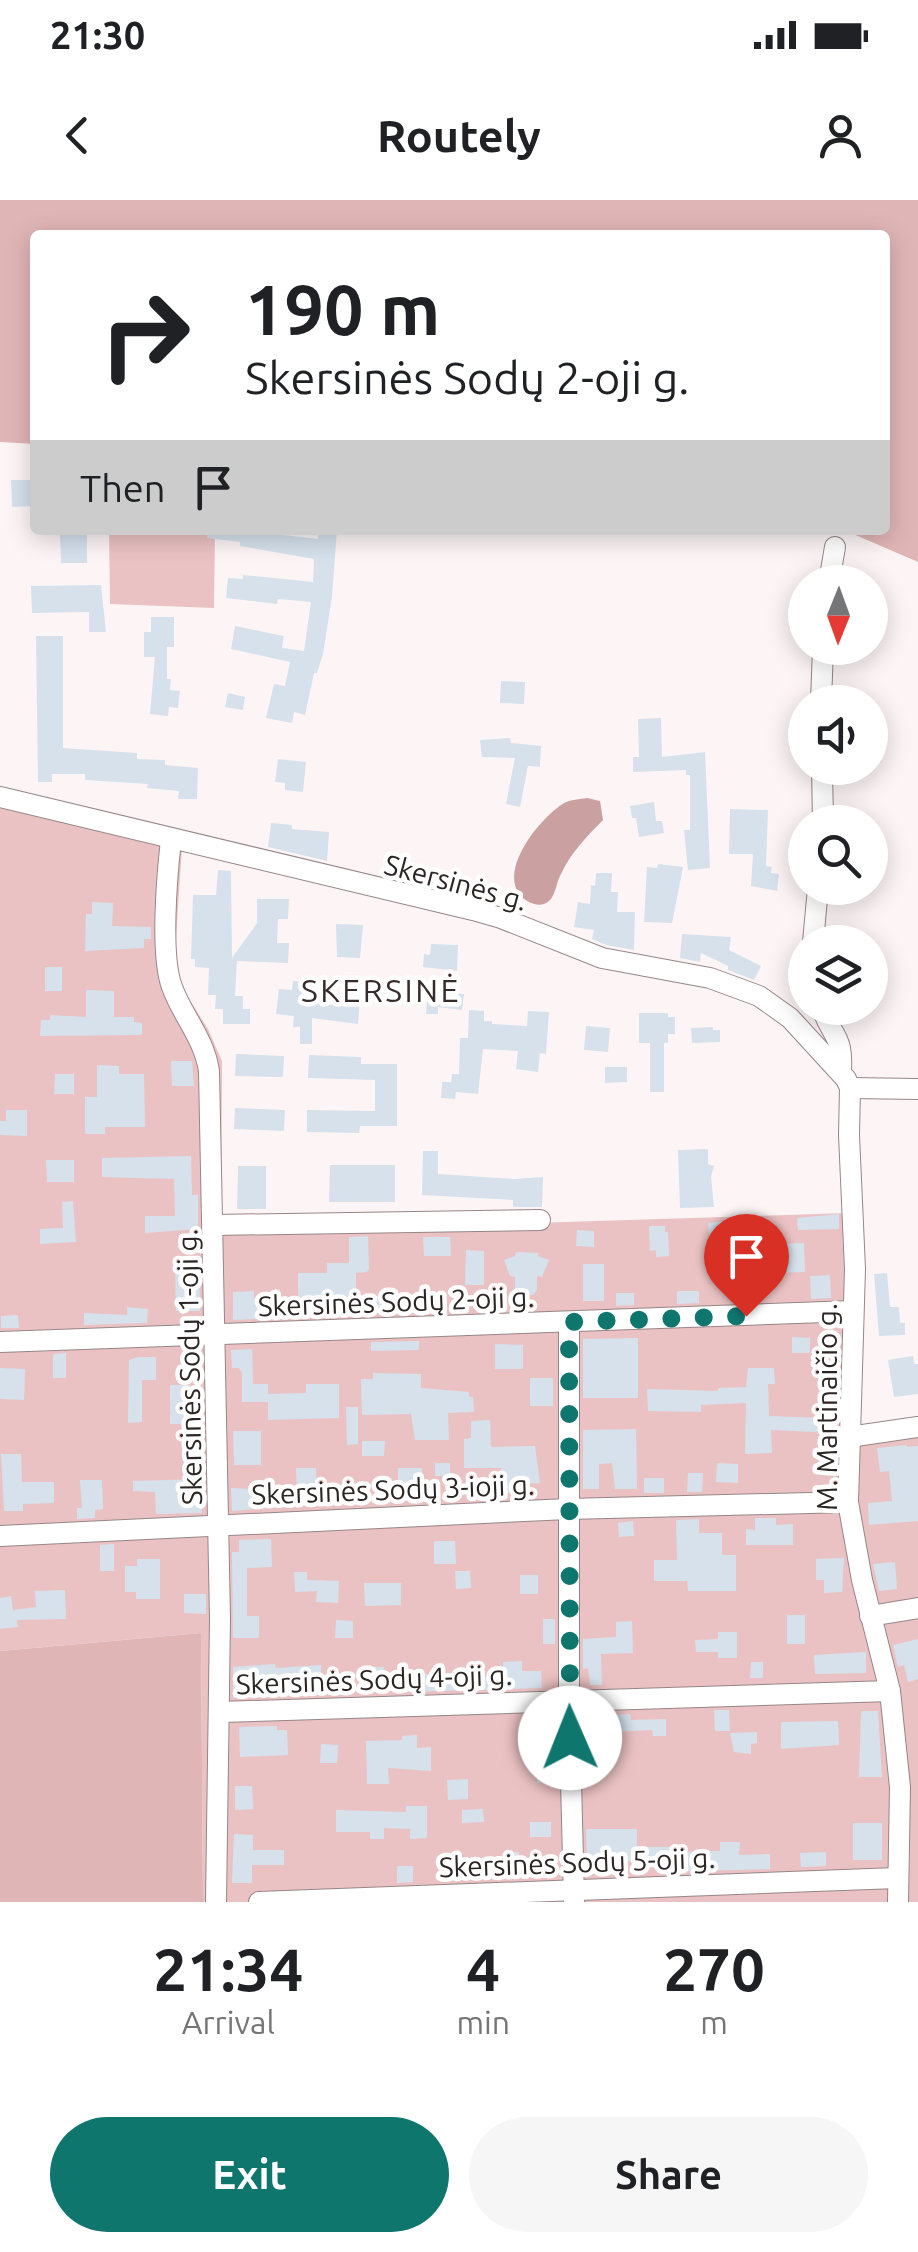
<!DOCTYPE html>
<html lang="en">
<head>
<meta charset="utf-8">
<style>
  :root { --surface:#fff; --page:#f6f6f6; --text:#202124; --muted:#757577; --accent:#0f766e }
  body { margin:0; font-family:Ubuntu,sans-serif; background:var(--page); color:var(--text); height:100vh; display:flex; flex-direction:column; font-size:38px; white-space:nowrap }
  * { box-sizing:border-box; margin:0 }
  p { font-size:32px; color:var(--muted) }
  .icon { flex:none; width:55px; height:55px; fill:none; stroke:currentColor; stroke-width:2; stroke-linecap:round; stroke-linejoin:round }
  .map { position:relative; height:1702px; overflow:hidden }
  .sheet { display:flex; flex-direction:column; background:var(--surface); flex:1 }
  .sheet>* { flex:none }
  .top-card { position:absolute; left:30px; top:30px; width:860px; height:305px; border-radius:10px; box-shadow:0 5px 25px #0003; background:#fff; color:var(--text); overflow:hidden }
  .needle { width:65px; rotate:181deg }
  .buttons { position:absolute; left:788px; top:365px; display:grid; gap:20px }
  .buttons a { display:grid; place-items:center; width:100px; height:100px; border-radius:50%; background:var(--surface); box-shadow:0 5px 25px #0003; font-size:50px }
  .pin { position:absolute; display:grid; place-items:center; width:85px; height:85px; color:#fff; margin:-102px -42px; border-radius:50% 50% 50% 0; rotate:-45deg; box-shadow:0 0 10px #0007 }
  .pin .icon { rotate:45deg }
  .me { position:absolute; width:110px; margin:-55px; rotate:359deg; stroke-linejoin:round; filter:drop-shadow(0 0 8px #0008) }
  .turn { display:flex; align-items:center; gap:35px; height:210px; padding:0 50px; font-size:45px }
  .turn .icon { width:130px; height:130px; stroke-width:2.5 }
  .turn b { display:block; font-size:70px; line-height:85px }
  .then { display:flex; align-items:center; height:95px; padding:0 50px; background:#0003; gap:20px; font-size:38px }
  .eta { display:flex; justify-content:space-evenly; align-items:center; height:170px; text-align:center }
  .eta b { font-size:60px; font-weight:700; line-height:70px }
  .primary-button { display:flex; gap:20px; margin-top:auto; padding:20px 50px }
  .primary-button a { flex:1; height:115px; border-radius:60px; background:var(--accent); color:#fff; font-size:40px; font-weight:700; line-height:115px; text-align:center }
  .primary-button a+a { background:var(--page); color:var(--text) }
  .status { display:flex; justify-content:space-between; align-items:center; height:70px; padding:0 50px; background:var(--surface); direction:ltr }
  .status svg { height:28px; fill:currentColor }
  header { display:flex; justify-content:space-between; align-items:center; height:130px; padding:0 50px; background:var(--surface); font-size:45px; font-weight:700 }
  .map>svg:first-child { display:block }
  .green { fill:#ebc2c3 }
  .forest { fill:#e0b5b6 }
  .water { fill:#caa0a1 }
  .building { fill:#d6e1ec }
  .lines { fill:none; stroke-linecap:round; stroke-linejoin:round }
  .minor-casing { stroke:#968687; stroke-width:22 }
  .minor { stroke:#fff; stroke-width:20 }
  .route { stroke:#0f766e; stroke-width:18; stroke-dasharray:0 32.4 }
  .labels { text-anchor:middle; dominant-baseline:central; stroke-width:9; stroke-linejoin:round; paint-order:stroke }
  .street-label { font-size:28px; fill:#2c2525; stroke:#fff }
  .quarter-label { font-size:32px; letter-spacing:2.5px; fill:#372a2a; stroke:#fff }
</style>
</head>
<body>
<div class="status"><b>21:30</b><svg viewBox="0 0 49 12"><path d="M0 12V9h3v3zM5 12V6h3v6zM10 12V3h3v9zM15 12V0h3v12zM26 1h20v11H26zM47 4h2v5h-2z"/></svg></div>
<header><svg class="icon" aria-label="back" viewBox="0 0 24 24"><path d="M15 5l-7 7 7 7"/></svg>Routely<svg class="icon" aria-label="person" viewBox="0 0 24 24"><circle cx="12" cy="8" r="4"/><path d="M4 21q1-7 8-7t8 7"/></svg></header>
<div class="map">
<svg width="918" height="1702" viewBox="0 0 918 1702">
  <rect width="100%" height="100%" fill="#fdf5f5"/>
  <g class="green">
    <path d="M109 330H215L214 408 110 404Z"/>
    <path d="M0 604 182 648 174 768 179 783 208 829 222 861 221 1033 849 1013 844 1229 918 1218V1702H203L201 1433 0 1451Z"/>
  </g>
  <g class="forest">
    <path d="M0 0H918V362L844 330H885V35H35V244L0 242Z"/>
    <path d="M201 1433 203 1702H0V1451Z"/>
  </g>
  <path class="water" d="M587 598 600 601 603 620C586 637 570 654 560 676 556 684 555 699 546 703 538 708 524 701 519 694 500 667 541 617 564 603 570 600 580 599 587 598Z"/>
  <g class="building">
    <path d="M11 280H35V306L12 307Z"/>
    <path d="M208 330H284V335L318 339V330H337L332 397 323 454 317 473H314L305 515 294 512 292 523 266 518 274 484 285 486 290 462 231 449 235 426 284 436 282 448 304 451 311 402 278 399 277 404 226 398 228 378 243 379V375L313 382 314 359 240 346V342L207 338Z"/>
    <path d="M60 332H87V363H61Z"/>
    <path d="M101 385 106 432H89V412L32 413 31 386Z"/>
    <path d="M151 417H174V447H167V479H171L170 490 180 491 178 508 169 507 168 516 150 514 155 457H144V432H151Z"/>
    <path d="M36 436H63V548L137 553V559L165 560V565L198 568 197 599H178L179 591 147 588 148 584 85 580V574H52V582H38Z"/>
    <path d="M501 481 525 482 524 504 500 503Z"/>
    <path d="M228 493 245 497 243 510 225 507Z"/>
    <path d="M661 518 662 557 705 552 710 668 688 670 684 630H690V575H686V570L633 572V557H639L638 519Z"/>
    <path d="M510 538 511 543 541 546 540 567 528 566 520 607 506 604 515 558 482 557 480 540Z"/>
    <path d="M278 559 306 562 303 592 285 590V583L275 582Z"/>
    <path d="M654 602 656 621H662L664 633 639 637 636 618H632L630 606Z"/>
    <path d="M730 609 768 610 766 666 772 667 771 673 779 674 777 691 751 686 753 654H729Z"/>
    <path d="M271 623 292 625V629L329 632 327 661 268 647Z"/>
    <path d="M658 664 683 667 672 723 644 722 647 667 657 668Z"/>
    <path d="M218 670 231 671 232 758 257 723V699H289L288 719H278L277 743H289L288 763 237 761 235 796H243V809H250V824H223V809H215L216 795H208L209 768 195 767V759H191L193 695H216Z"/>
    <path d="M596 673H612L611 692H618L617 712H635L634 750 606 745 592 739 594 730 574 727 578 702 590 704 591 685 595 686Z"/>
    <path d="M92 702 113 703 112 726 151 727V739H144V748L85 751 86 714H92Z"/>
    <path d="M336 724 363 725 360 758 337 757Z"/>
    <path d="M682 734 731 737 729 750 761 766 754 780 728 770V766L701 753 700 762 680 758Z"/>
    <path d="M431 744 458 745 457 771 423 767 424 754 430 755Z"/>
    <rect x="45" y="767" width="17" height="24"/>
    <path d="M293 781 305 782 304 792 317 793 316 804 344 806 345 798 360 800 358 824 312 818V844H300V827H293L294 816 276 814 279 789 292 790Z"/>
    <path d="M86 790 114 791V817H134V822L142 823V835L40 836 41 820H50V815L86 817Z"/>
    <path d="M428 790 464 794 462 810 438 807V814H426Z"/>
    <path d="M469 810 484 811V821H492V824L527 826 528 811 549 812 546 854 540 853 538 872 516 869 518 851 483 849 478 894 456 892 455 899 441 898 442 882H451L452 874H459L460 838H468Z"/>
    <path d="M639 813H668V817H675V834H668V843H664V892H650V843H639Z"/>
    <path d="M586 826 610 828 608 852 584 850Z"/>
    <path d="M713 827V830H720V842L692 843 691 828Z"/>
    <path d="M236 854 284 856 283 877 235 876Z"/>
    <path d="M309 855 361 857V864H397V926H360L359 933 307 932V910L375 911V880L308 878Z"/>
    <path d="M171 861H192L194 886H172Z"/>
    <path d="M97 865 119 866V874H144L145 927H105V934H85V897H97Z"/>
    <path d="M605 867H627V882L605 883Z"/>
    <path d="M55 874H74V894H54Z"/>
    <path d="M235 908 285 910 284 931 234 929Z"/>
    <path d="M6 910H27V936L0 935V921H6Z"/>
    <path d="M708 949V964L714 966 711 976 714 1007 680 1008 678 950Z"/>
    <path d="M423 951H438V974L514 979 543 977 542 1007H513V1000L422 995Z"/>
    <path d="M191 956 192 995H198V1029L145 1033V1016H175L174 979 102 977V958Z"/>
    <path d="M46 960H74V982H47Z"/>
    <path d="M330 965H395V1002H329Z"/>
    <path d="M238 966H266V1009H237Z"/>
    <path d="M73 1001 76 1042 40 1044V1029L63 1028 62 1002Z"/>
    <path d="M839 1014V1029L798 1030 797 1018Z"/>
    <path d="M733 1020 734 1033 709 1035 708 1023Z"/>
    <path d="M649 1026H665V1032H668L669 1056 656 1057V1050L650 1051Z"/>
    <path d="M577 1030 594 1031V1047L576 1046Z"/>
    <path d="M368 1036 369 1069 367 1072 356 1073V1095L418 1099V1113H331L332 1098 298 1097V1073H327V1063H349V1037Z"/>
    <path d="M423 1037H450L451 1056H424Z"/>
    <path d="M769 1041V1044L804 1043 805 1072 770 1073V1082L751 1083 750 1042Z"/>
    <path d="M466 1050 484 1051V1085H465Z"/>
    <path d="M516 1052 538 1053V1056L549 1060 542 1077 537 1076V1090L533 1095 519 1094 515 1090V1077L510 1076 504 1060 515 1056Z"/>
    <path d="M185 1061H199L200 1111H176L175 1062Z"/>
    <rect x="583" y="1064" width="21" height="37"/>
    <path d="M887 1073 890 1107H899L900 1123H905V1135L879 1136 874 1074Z"/>
    <path d="M830 1075 831 1098 811 1099 810 1076Z"/>
    <path d="M254 1091V1098L283 1097V1118L233 1120V1092Z"/>
    <path d="M677 1091H699V1103L677 1104Z"/>
    <path d="M616 1093H634V1105L616 1106Z"/>
    <path d="M127 1107 148 1109 147 1123 84 1125V1113L127 1115Z"/>
    <path d="M18 1115 19 1128H1V1116Z"/>
    <path d="M792 1137 810 1138V1153H792Z"/>
    <path d="M638 1138V1198H583V1139Z"/>
    <path d="M419 1141V1150L371 1151V1142Z"/>
    <path d="M495 1144 523 1145V1169H495Z"/>
    <path d="M252 1149 253 1184H268V1194L306 1193V1184H339V1218L268 1220V1202H242V1173L239 1168H232L231 1150Z"/>
    <path d="M66 1153V1178H53V1154Z"/>
    <path d="M913 1156 914 1164H918V1194L894 1197 888 1160Z"/>
    <path d="M138 1157H156V1180H142V1222L128 1223 129 1160Z"/>
    <path d="M0 1168 25 1169 24 1200 0 1199Z"/>
    <path d="M748 1168H774L775 1184H768L769 1216 821 1218V1212H836V1233L771 1230 772 1253 745 1254 746 1203 701 1205V1212L648 1211 647 1189 718 1191V1188L746 1187Z"/>
    <path d="M373 1173 421 1174V1188L469 1192V1197H473L474 1212 448 1213 449 1240H415L411 1214 362 1215 361 1179H373Z"/>
    <rect x="530" y="1178" width="23" height="28"/>
    <path d="M170 1185H191V1202H201L203 1254 187 1253V1224H170Z"/>
    <path d="M346 1207H358V1244L347 1245Z"/>
    <path d="M490 1220 491 1247 535 1246 540 1283 525 1284V1293H502L501 1268H464V1239L471 1238V1221Z"/>
    <path d="M636 1229 637 1289H615L612 1263 599 1264V1289H583V1230Z"/>
    <path d="M233 1231H261V1265H234Z"/>
    <path d="M362 1241H385L384 1256H362Z"/>
    <path d="M907 1245V1247L918 1246V1321L869 1325 868 1303 892 1301 889 1271 880 1272 877 1248Z"/>
    <path d="M1 1254H21L22 1282H54V1303L23 1304V1311H4Z"/>
    <rect x="435" y="1263" width="15" height="13"/>
    <path d="M717 1263 738 1264V1283L716 1282Z"/>
    <path d="M296 1268H316L317 1304 232 1311 231 1288 297 1291Z"/>
    <path d="M398 1268H422V1298H390V1281H398Z"/>
    <path d="M688 1273H703L702 1292H687Z"/>
    <rect x="644" y="1278" width="20" height="15"/>
    <path d="M201 1279 202 1313 156 1314 155 1292 133 1291V1281Z"/>
    <path d="M80 1280H102L103 1309 95 1310V1318L77 1319V1308H82Z"/>
    <path d="M755 1318H776V1325L793 1324V1345H746V1329L755 1330Z"/>
    <path d="M699 1319V1333H722V1355H736V1391H688L687 1381H654V1360H677L676 1320Z"/>
    <path d="M633 1321 634 1336 619 1337 618 1323Z"/>
    <path d="M271 1339 272 1367 247 1368V1416H259V1438H233L232 1352H239V1340Z"/>
    <path d="M434 1341H455L456 1364H434Z"/>
    <path d="M114 1344V1371H100V1345Z"/>
    <path d="M844 1358 842 1392 824 1393V1380H816V1359Z"/>
    <path d="M137 1359H160V1399H136V1392H125V1366H137Z"/>
    <path d="M895 1362 897 1389 879 1391 873 1364Z"/>
    <path d="M455 1371H470L471 1388 456 1389Z"/>
    <path d="M294 1372H307V1380L339 1381 338 1403 316 1402 317 1391 295 1392Z"/>
    <rect x="520" y="1375" width="18" height="19"/>
    <path d="M364 1383H401V1405L365 1406Z"/>
    <path d="M65 1390 66 1419 17 1420 18 1427 0 1429V1398L11 1396 13 1410 36 1407 35 1391Z"/>
    <path d="M184 1394H206V1414L184 1413Z"/>
    <rect x="787" y="1415" width="18" height="29"/>
    <rect x="543" y="1419" width="12" height="25"/>
    <path d="M336 1420 353 1421V1438H335Z"/>
    <path d="M632 1421 633 1453 601 1454 602 1485H590L588 1468 583 1469V1439L616 1437V1422Z"/>
    <path d="M718 1432H737V1458H718V1452H696L695 1440 718 1439Z"/>
    <path d="M918 1439V1479L908 1482 904 1465 898 1467 893 1445Z"/>
    <path d="M866 1452V1473L815 1474 814 1455Z"/>
    <path d="M522 1461V1471H541L542 1488 404 1492 403 1484 363 1483V1467H384L383 1474 423 1471V1474H452V1478L503 1477V1462Z"/>
    <path d="M751 1462H763V1478H750Z"/>
    <path d="M275 1464 276 1468 321 1465V1480L276 1479 277 1492 233 1498V1467Z"/>
    <path d="M714 1510H729L730 1531H715Z"/>
    <path d="M861 1511H878L882 1577H859Z"/>
    <path d="M630 1514 631 1520 666 1519V1536H653L652 1530 612 1532 611 1515Z"/>
    <path d="M838 1521 839 1545 781 1549V1522Z"/>
    <path d="M277 1526V1530H287L288 1555 240 1557 239 1527Z"/>
    <path d="M757 1532V1543L751 1544V1554L734 1552 730 1533Z"/>
    <path d="M417 1535V1548L431 1547V1571L388 1568 389 1584H367L366 1541 402 1540V1536Z"/>
    <path d="M321 1544 338 1545 337 1563H320Z"/>
    <path d="M584 1558H597L598 1578H585Z"/>
    <path d="M537 1559H553V1582L537 1583Z"/>
    <path d="M468 1579V1599L448 1600 447 1580Z"/>
    <path d="M235 1586H252L253 1609 235 1610Z"/>
    <path d="M406 1606H427V1638L410 1639V1629L384 1628V1639H370V1632H336V1610L406 1612Z"/>
    <path d="M483 1609 484 1622 462 1623V1610Z"/>
    <rect x="530" y="1622" width="21" height="15"/>
    <rect x="853" y="1623" width="29" height="37"/>
    <path d="M586 1629H637V1647H674V1652L720 1651V1642H740L739 1655 770 1654V1669L657 1672V1664L652 1661 587 1662Z"/>
    <path d="M234 1634 253 1635V1650H284V1665H252V1683H232Z"/>
    <path d="M504 1652H519V1672L503 1671Z"/>
    <path d="M826 1652V1666L801 1667 800 1653Z"/>
    <path d="M439 1664H456L455 1681H439Z"/>
    <path d="M397 1666H413V1682L397 1683Z"/>
  </g>
  <g class="lines">
    <defs>
      <g id="minor">
        <path d="M829 382 835 347"/>
        <path d="M821 502 823 448"/>
        <path d="M822 568 823 622"/>
        <path d="M0 597 473 710 501 718 602 758 710 778 759 796 790 818 846 879 850 888 849 935 855 1069 848 1302 862 1380 890 1491 900 1587 898 1702"/>
        <path d="M171 640C167 675 160 755 172 787 183 817 204 838 209 871L220 1418 216 1702"/>
        <path d="M813 742 818 688"/>
        <path d="M822 808C832 838 843 834 841 871"/>
        <path d="M850 888 918 889"/>
        <path d="M214 1025 540 1020"/>
        <path d="M569 1122V1500L574 1700"/>
        <path d="M0 1142 853 1111"/>
        <path d="M849 1237 918 1227"/>
        <path d="M0 1336 568 1309 848 1302"/>
        <path d="M870 1416 918 1408"/>
        <path d="M220 1512 890 1491"/>
        <path d="M259 1702 897 1678"/>
      </g>
    </defs>
    <use href="#minor" class="minor-casing"/>
    <use href="#minor" class="minor"/>
  </g>
  <g class="lines">
    <path class="route" d="M570 1538 569 1122 746 1116"/>
  </g>
  <g class="labels">
    <g class="street-label">
      <text transform="translate(456 682) rotate(15)">Skersinės g.</text>
      <text transform="translate(396 1101) rotate(-2)">Skersinės Sodų 2-oji g.</text>
      <text transform="translate(189 1167) rotate(-91)">Skersinės Sodų 1-oji g.</text>
      <text transform="translate(826 1207) rotate(-90)">M. Martinaičio g.</text>
      <text transform="translate(393 1289) rotate(-2)">Skersinės Sodų 3-ioji g.</text>
      <text transform="translate(374 1479) rotate(-2)">Skersinės Sodų 4-oji g.</text>
      <text transform="translate(577 1662) rotate(-2)">Skersinės Sodų 5-oji g.</text>
    </g>
    <g class="quarter-label">
      <text x="381" y="790">SKERSINĖ</text>
    </g>
  </g>
</svg>
<div class="buttons">
<a><svg class="needle" viewBox="-14 -14 28 28"><path d="M0-13l5 13h-10z" fill="#e53935"/><path d="M0 13l5-13h-10z" fill="#757577"/></svg></a>
<a><svg class="icon" aria-label="sound" viewBox="0 0 24 24"><path d="M4 9h4l5-4v14l-5-4H4zM17 9q2 3 0 6"/></svg></a>
<a><svg class="icon" aria-label="search" viewBox="0 0 24 24"><circle cx="10" cy="10" r="6"/><path d="M15 15l6 6"/></svg></a>
<a><svg class="icon" aria-label="layers" viewBox="0 0 24 24"><path d="M12 4l9 5-9 5-9-5zM3 14l9 5 9-5"/></svg></a>
</div>
<div class="pin" style="left:746px;top:1116px;background:#d93025"><svg class="icon" aria-label="arrive" viewBox="0 0 24 24"><path d="M6 21V4h12l-3 4 3 4H6"/></svg></div>
<svg class="me" style="left:570px;top:1538px" viewBox="-20 -20 40 40"><circle r="19" fill="#fff"/><path d="M0-13L10 11 0 6-10 11z" fill="#0f766e"/></svg>
<div class="top-card">
<div class="turn"><svg class="icon" aria-label="right" viewBox="0 0 24 24"><path d="M7 20v-9h11M14 6l5 5-5 5"/></svg><div><b>190 m</b>Skersinės Sodų 2-oji g.</div></div>
<div class="then">Then<svg class="icon" aria-label="arrive" viewBox="0 0 24 24"><path d="M6 21V4h12l-3 4 3 4H6"/></svg></div>
</div>
</div>
<section class="sheet">
<div class="eta">
<div><b>21:34</b><p>Arrival</p></div>
<div><b>4</b><p>min</p></div>
<div><b>270</b><p>m</p></div>
</div>
<div class="primary-button"><a>Exit</a><a>Share</a></div>
</section>
</body>
</html>
